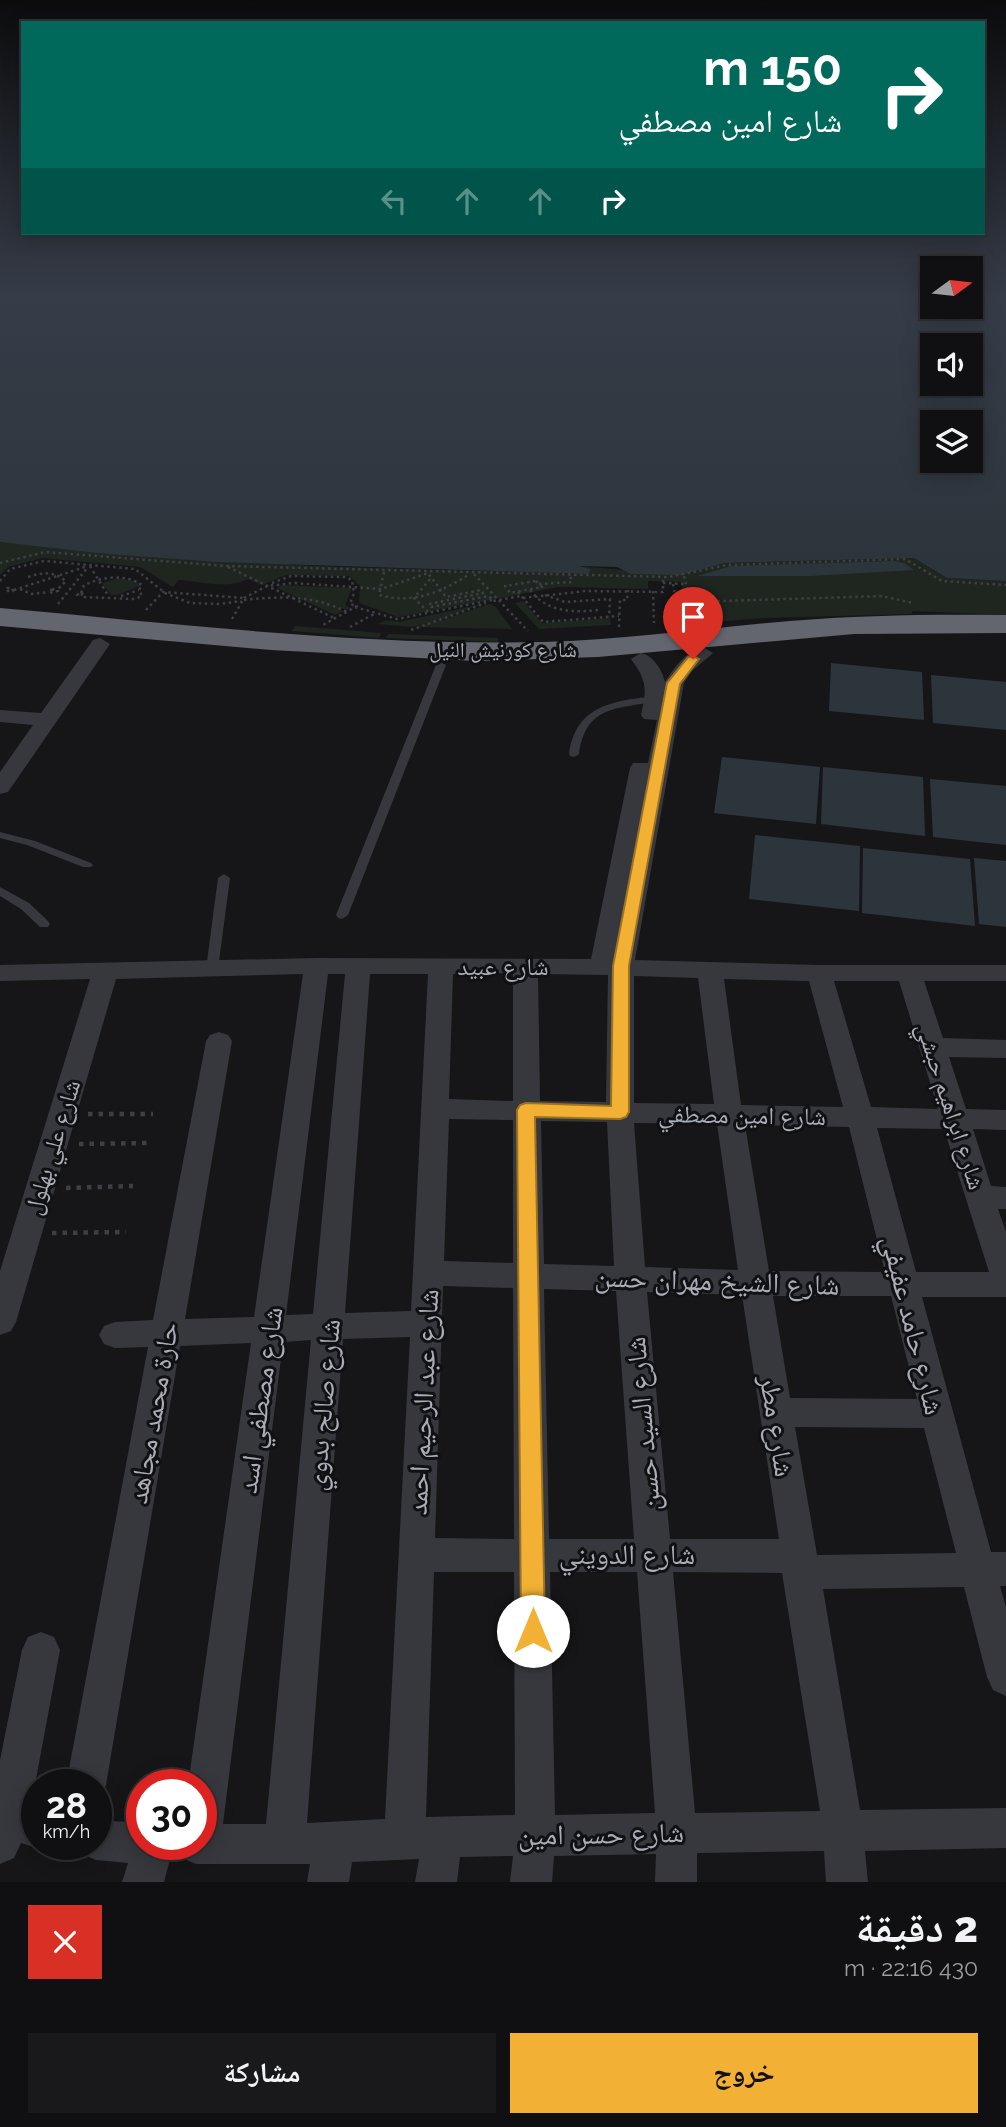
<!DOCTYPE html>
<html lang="ar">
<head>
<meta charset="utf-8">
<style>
  :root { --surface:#101012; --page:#19191b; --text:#f1f3f6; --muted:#9c9d9f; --line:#303032; --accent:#f2b134 }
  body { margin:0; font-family:Raleway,"Noto Naskh Arabic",sans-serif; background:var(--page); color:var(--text); direction:rtl; height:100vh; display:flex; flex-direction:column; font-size:26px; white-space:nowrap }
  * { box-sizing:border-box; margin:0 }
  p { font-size:23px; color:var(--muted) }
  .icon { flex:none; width:38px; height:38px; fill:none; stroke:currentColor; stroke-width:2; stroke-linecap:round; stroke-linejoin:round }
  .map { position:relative; height:1882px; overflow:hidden; direction:ltr }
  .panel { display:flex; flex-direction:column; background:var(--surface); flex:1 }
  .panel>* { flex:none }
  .top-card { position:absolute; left:21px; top:21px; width:964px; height:214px; border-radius:0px; box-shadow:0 4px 18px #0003,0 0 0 2px var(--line); direction:rtl; background:#00695c; color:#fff; overflow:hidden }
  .needle { width:46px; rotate:75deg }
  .buttons { position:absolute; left:920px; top:256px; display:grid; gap:14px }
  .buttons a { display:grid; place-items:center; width:63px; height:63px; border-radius:0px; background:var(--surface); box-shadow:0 4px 18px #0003,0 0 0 2px var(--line); font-size:35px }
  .speed { position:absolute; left:21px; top:1769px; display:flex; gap:14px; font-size:35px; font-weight:700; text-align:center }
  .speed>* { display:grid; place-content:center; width:91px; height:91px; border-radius:50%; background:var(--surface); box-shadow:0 4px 18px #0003,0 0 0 2px var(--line); line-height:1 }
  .speed small { font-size:18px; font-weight:400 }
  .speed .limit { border:10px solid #d22; background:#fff; color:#111 }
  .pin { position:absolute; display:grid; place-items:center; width:60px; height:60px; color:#fff; margin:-72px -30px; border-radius:50% 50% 50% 0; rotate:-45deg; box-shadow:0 0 7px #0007 }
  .pin .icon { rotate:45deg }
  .me { position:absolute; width:77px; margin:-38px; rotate:0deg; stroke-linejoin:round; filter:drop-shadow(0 0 5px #0008) }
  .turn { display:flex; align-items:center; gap:24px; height:147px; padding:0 28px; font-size:32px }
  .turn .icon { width:91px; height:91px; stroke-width:2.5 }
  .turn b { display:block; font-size:49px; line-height:60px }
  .lanes { display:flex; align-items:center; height:66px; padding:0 28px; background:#0003; justify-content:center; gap:35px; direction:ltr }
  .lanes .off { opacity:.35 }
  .round { display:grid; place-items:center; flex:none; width:74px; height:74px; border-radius:0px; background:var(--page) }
  .overview { display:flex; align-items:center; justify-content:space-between; height:119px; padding:0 28px }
  h1 { font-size:42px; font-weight:800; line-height:52px }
  .primary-button { display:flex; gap:14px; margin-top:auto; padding:14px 28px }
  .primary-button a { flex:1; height:80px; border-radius:0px; background:var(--accent); color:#111; font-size:28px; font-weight:800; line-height:80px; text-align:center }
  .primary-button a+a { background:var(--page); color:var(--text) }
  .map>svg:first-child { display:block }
  .green { fill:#1e261f }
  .water { fill:#2c353c; fill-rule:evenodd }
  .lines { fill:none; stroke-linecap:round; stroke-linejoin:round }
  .path-far1 { stroke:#3d3f44; stroke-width:2.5; stroke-dasharray:2.5 3.5; stroke-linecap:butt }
  .path { stroke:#3d3f44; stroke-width:4.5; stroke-dasharray:4.5 6; stroke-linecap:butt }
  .lane { fill:#37383d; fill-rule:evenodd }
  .street { fill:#37383d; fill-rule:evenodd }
  .highway { fill:#63666e; fill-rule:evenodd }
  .route { fill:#f2b134; stroke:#9d7322; stroke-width:2 }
  .labels { text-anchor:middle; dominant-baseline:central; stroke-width:6; stroke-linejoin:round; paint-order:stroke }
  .far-street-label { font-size:21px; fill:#a8adb8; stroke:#111113 }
  .street-label { font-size:24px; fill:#a8adb8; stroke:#111113 }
  .near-street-label { font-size:28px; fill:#a8adb8; stroke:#111113 }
</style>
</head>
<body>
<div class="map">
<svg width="1006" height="1882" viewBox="0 0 1006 1882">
  <rect width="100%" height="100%" fill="#161618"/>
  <g class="green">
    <path d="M0 542 315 566 589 574V569L578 568V566L681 575 725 563 914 558 947 578 1006 581V615L912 611V614L764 618 690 624 681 582 648 581V589L559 587 398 617 359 603 360 586 349 576 286 575 262 585 248 579C225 590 202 581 178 580L173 587 140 567 43 558 8 567 0 575Z"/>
    <path d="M118 578 138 582 140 586 117 595H111L102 583Z"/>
    <path d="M282 585 352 588 345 605 350 608 346 610 337 606 343 611 335 615 277 588Z"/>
    <path d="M523 601 542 623 610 618 611 625 539 629 515 603Z"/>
    <path d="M482 604 433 623 489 604 495 606 512 629 417 627 427 623 413 627 378 624 386 620 399 622Z"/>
    <path d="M295 626 381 633 379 638 292 631Z"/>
    <path d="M388 634 498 638V642L386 638Z"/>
  </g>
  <g class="water">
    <path d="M0 299H933V306H971V299H1006V581L947 578 914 558 725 563 681 575 631 574 617 567 578 566 590 569 589 574 217 562 107 554 0 542ZM933 345H971V383H933ZM933 422H971V460H933Z"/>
    <path d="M894 561 904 563 914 570 810 576H697L731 566Z"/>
    <path d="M831 663 922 672 924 720 829 711Z"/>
    <path d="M931 675 1006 682V730L933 723Z"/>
    <path d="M722 757 820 767 816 824 714 813Z"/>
    <path d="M823 767 923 777 925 836 821 824Z"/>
    <path d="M930 779 1006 786V845L933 837Z"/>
    <path d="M755 835 860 846 859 911 749 899Z"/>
    <path d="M863 848 970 859 975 926 862 913Z"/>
    <path d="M974 858 1006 861V927L979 924Z"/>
  </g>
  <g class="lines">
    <g class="path-far1">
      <path d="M0 563 45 552 226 566 669 577 727 565 905 559 942 581 1006 585"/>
      <path d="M90 566 109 597"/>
      <path d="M228 567 334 618"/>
      <path d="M384 572 379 595C413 604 440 593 468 575"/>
      <path d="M474 574 528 631"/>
      <path d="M684 576 690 602 882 596 913 603"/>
      <path d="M28 577C43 572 53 571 66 581L57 590"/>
      <path d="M0 581 10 569 44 561 135 569 165 593 190 603 220 604 241 601"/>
      <path d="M536 581 542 587 510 593 505 586Z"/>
      <path d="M272 583 291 576 345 577 352 580 354 593 350 604 357 606 323 625"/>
      <path d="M663 583 686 584"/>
      <path d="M539 584 572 582 570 576"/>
      <path d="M673 584 680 622"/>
      <path d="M7 588H12L13 591H6Z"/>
      <path d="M20 589 31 594 49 592"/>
      <path d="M52 589 58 591 49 593Z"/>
      <path d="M14 590 88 566"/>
      <path d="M530 590C547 612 572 613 598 610"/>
      <path d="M653 591 654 623"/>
      <path d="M518 592 543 622 619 616"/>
      <path d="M81 593 84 585C103 577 124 573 142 585L139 590 142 596 135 599 81 597"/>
      <path d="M81 593 85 594 77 595Z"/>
      <path d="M545 595 565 602 610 599 609 617"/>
      <path d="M121 596 139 590"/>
      <path d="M523 598 586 591 663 592V577"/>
      <path d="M244 600C281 596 313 595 347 612"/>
      <path d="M58 604 88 567"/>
      <path d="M355 607 397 619 492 600"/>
      <path d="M146 610 163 592 244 598"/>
      <path d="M428 612 414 598 431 578"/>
      <path d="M232 619 244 598 267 586 294 583 381 589 428 573 446 597 481 590 483 593 429 604 431 607 489 596 493 601 521 596"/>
      <path d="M350 627 374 614"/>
      <path d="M619 627 620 600H627L628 590"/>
      <path d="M411 630 486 603"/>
    </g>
    <g class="path">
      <path d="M88 1114H153"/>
      <path d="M79 1144 150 1143"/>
      <path d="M66 1188 133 1186"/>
      <path d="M52 1233 126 1232"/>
    </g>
    <g class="lane">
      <path d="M441 662 446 665 348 915 342 919 338 918 336 915 436 665Z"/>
      <path d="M655 696 660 699 659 701C619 709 586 704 579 754L574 757 570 756 569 754C576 705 613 701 655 696Z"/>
      <path d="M0 832 35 841 91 863 93 865 91 867H83L27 845 0 838Z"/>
      <path d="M224 874 230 878 218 969 212 973 206 969 218 878Z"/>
      <path d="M0 887 29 903 48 921 50 924 48 927H40L21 909 0 896Z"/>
    </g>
    <g class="street">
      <path d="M100 638 110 644 8 792 0 794V772L33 725 0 722V710L41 713 93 640Z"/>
      <path d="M703 647 713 653 692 671 684 683 635 960 819 965H1006V981H924L943 1038 1006 1040V1058L949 1057 966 1109 1006 1110V1130L973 1129 991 1186 1006 1187V1209H998L1006 1232V1297H922L991 1552H1006V1586H1000L1006 1607V1696L993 1690 987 1677 964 1587 823 1589 860 1810 1006 1808V1848L865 1851 868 1882H826L824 1851 697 1853V1882H655L656 1854 554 1856 552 1882H510L513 1856 460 1857 457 1882H415L419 1859 352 1862 349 1882H307L310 1864H196L182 1858 176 1844H201V1785H188L251 1343 180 1346 106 1785 100 1799 96 1801V1785H66L148 1347 115 1348 104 1344 99 1335 104 1326 115 1322 153 1320 206 1041 210 1035 219 1032 228 1035 232 1041 185 1319 254 1317 303 974 116 979 16 1322 11 1331 0 1335V1271L90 979 0 981V965L317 958 591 959 630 768 633 763H648L657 720 644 719 641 715C647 688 647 681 631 659L641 653C654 656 662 670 665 682 674 668 685 652 703 647ZM513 973V1101L449 1099 453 974ZM328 974H345L313 1314 286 1315ZM370 974H428L411 1311 345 1313ZM538 974 608 975 606 1102 540 1101ZM634 976 698 978 714 1104 634 1103ZM724 979 809 981 843 1107 741 1105ZM834 981H899L938 1109 871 1107ZM449 1119 513 1120V1263L444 1261ZM541 1121 607 1122 614 1266 544 1264ZM634 1123 717 1124 738 1270 645 1267ZM745 1125 849 1127 885 1272 769 1271ZM877 1128 944 1129 989 1272H916ZM443 1286 513 1288 514 1539 435 1538ZM544 1289 616 1291 634 1539H549ZM647 1292 742 1295 779 1539H670ZM773 1296H891L917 1399 790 1398ZM410 1337 385 1819 307 1823 343 1339ZM311 1340 266 1824H223L283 1342ZM795 1427 924 1428 956 1553 817 1555ZM434 1572H514L515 1815 426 1817ZM550 1572H637L655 1813 555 1815ZM673 1572 782 1573 820 1811 695 1813Z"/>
      <path d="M41 1632 54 1637 60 1650 31 1806 37 1808V1844H46L37 1848 21 1843 14 1858 0 1864V1760L22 1650 28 1637Z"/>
      <path d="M96 1820 142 1823V1844H174L164 1882H122L128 1863 96 1860 82 1854 77 1844H96Z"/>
    </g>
    <path class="highway" d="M0 608C180 624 361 646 542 642 625 640 707 628 790 621 862 615 934 614 1006 615V633L854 634 598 657 476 661 271 650 0 626Z"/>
  </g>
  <linearGradient id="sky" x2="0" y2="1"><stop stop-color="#0c0c0d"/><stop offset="0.53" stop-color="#363c48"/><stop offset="1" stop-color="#363c48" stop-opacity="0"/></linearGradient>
  <rect width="1006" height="563" fill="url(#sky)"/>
  <path class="route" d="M693 656 699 659 680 684 629 966V1112L626 1117 620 1119 535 1117 545 1631 542 1639 533 1642 525 1639 521 1631 517 1110 520 1105 526 1103 611 1106 613 966 667 683 688 657Z"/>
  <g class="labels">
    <g class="far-street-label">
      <text x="503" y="649">شارع كورنيش النيل</text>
    </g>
    <g class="street-label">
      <text x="503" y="966">شارع عبيد</text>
      <text transform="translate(951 1106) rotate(72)">شارع ابراهيم حبشي</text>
      <text transform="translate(742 1115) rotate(1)">شارع امين مصطفي</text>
      <text transform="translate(52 1147) rotate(-73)">شارع علي بهلول</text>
    </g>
    <g class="near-street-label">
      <text transform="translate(717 1281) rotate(2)">شارع الشيخ مهران حسن</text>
      <text transform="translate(913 1325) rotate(76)">شارع حامد عفيفي</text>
      <text transform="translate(260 1400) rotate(-82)">شارع مصطفي اسد</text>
      <text transform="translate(423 1402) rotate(-87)">شارع عبد الرحيم احمد</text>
      <text transform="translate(323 1405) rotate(-85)">شارع صالح بدوي</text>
      <text transform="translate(153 1413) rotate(-80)">حارة محمد مجاهد</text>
      <text transform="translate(643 1424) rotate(-95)">شارع السيد حسن</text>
      <text transform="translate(777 1426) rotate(81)">شارع مطر</text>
      <text x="627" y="1554">شارع الدويني</text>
      <text transform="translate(601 1834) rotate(-1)">شارع حسن امين</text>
    </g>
  </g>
</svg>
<div class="buttons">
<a><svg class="needle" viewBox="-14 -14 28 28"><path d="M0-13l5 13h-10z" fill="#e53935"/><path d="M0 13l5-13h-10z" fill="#9c9d9f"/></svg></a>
<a><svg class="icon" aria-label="sound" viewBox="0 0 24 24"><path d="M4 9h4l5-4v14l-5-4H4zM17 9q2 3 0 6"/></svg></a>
<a><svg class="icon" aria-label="layers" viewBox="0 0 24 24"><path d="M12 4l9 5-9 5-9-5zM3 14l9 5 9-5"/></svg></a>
</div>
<div class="speed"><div>28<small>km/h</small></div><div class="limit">30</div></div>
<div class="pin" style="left:693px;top:659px;background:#d93025"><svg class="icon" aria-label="arrive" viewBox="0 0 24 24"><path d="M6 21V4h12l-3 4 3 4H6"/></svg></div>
<svg class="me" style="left:533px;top:1631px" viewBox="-20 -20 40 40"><circle r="19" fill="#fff"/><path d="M0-13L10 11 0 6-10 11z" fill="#f2b134"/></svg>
<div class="top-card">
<div class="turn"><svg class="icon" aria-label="right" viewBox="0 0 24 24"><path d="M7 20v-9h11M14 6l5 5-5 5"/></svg><div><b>150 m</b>شارع امين مصطفي</div></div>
<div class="lanes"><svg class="icon off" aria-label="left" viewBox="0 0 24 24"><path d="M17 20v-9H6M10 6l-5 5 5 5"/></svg><svg class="icon off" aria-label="ahead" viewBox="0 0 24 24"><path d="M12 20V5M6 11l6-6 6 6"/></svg><svg class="icon off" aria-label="ahead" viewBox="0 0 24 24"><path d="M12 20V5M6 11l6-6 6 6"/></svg><svg class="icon" aria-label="right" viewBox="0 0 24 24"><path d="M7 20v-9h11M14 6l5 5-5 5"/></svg></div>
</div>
</div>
<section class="panel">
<div class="overview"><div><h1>2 دقيقة</h1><p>430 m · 22:16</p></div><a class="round" style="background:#d93025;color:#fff"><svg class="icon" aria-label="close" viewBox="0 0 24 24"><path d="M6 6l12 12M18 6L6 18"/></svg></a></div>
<div class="primary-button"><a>خروج</a><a>مشاركة</a></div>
</section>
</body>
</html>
